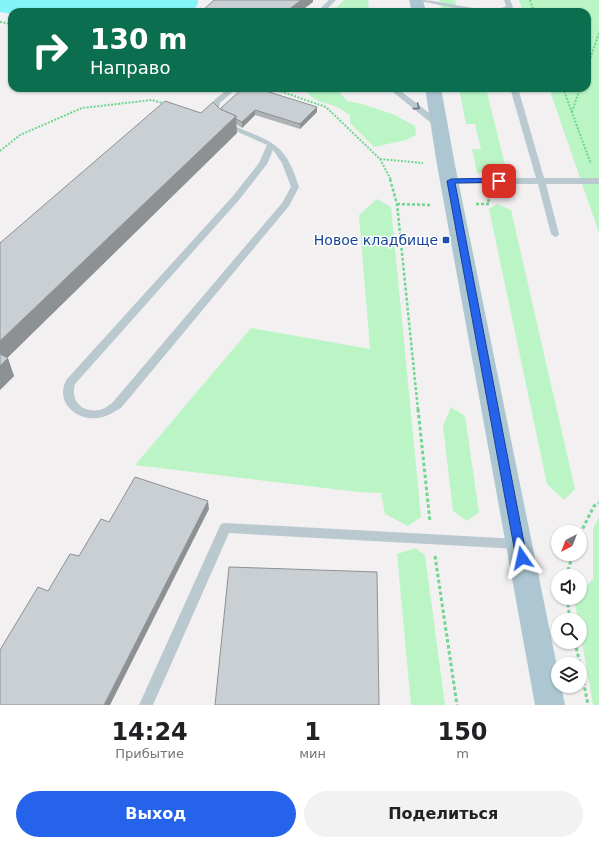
<!DOCTYPE html>
<html lang="ru">
<head>
<meta charset="utf-8">
<style>
  :root { --surface:#fff; --page:#f2f2f2; --text:#202124; --muted:#757577; --accent:#2563eb }
  body { margin:0; font-family:"DejaVu Sans",sans-serif; background:var(--page); color:var(--text); height:100vh; display:flex; flex-direction:column; font-size:15px; white-space:nowrap }
  * { box-sizing:border-box; margin:0 }
  p { font-size:13px; color:var(--muted) }
  .icon { flex:none; width:22px; height:22px; fill:none; stroke:currentColor; stroke-width:2; stroke-linecap:round; stroke-linejoin:round }
  .map { position:relative; height:705px; overflow:hidden }
  .details { display:flex; flex-direction:column; background:var(--surface); flex:1 }
  .details>* { flex:none }
  .guide { position:absolute; left:8px; top:8px; width:583px; height:84px; border-radius:12px; box-shadow:0 1px 3px #0004; background:#0b6e4f; color:#fff; overflow:hidden }
  .needle { width:26px; rotate:222deg }
  .fabs { position:absolute; left:551px; top:525px; display:grid; gap:8px }
  .fabs a { display:grid; place-items:center; width:36px; height:36px; border-radius:50%; background:var(--surface); box-shadow:0 1px 3px #0004; font-size:20px }
  .pin { position:absolute; display:grid; place-items:center; width:34px; height:34px; color:#fff; margin:-17px; border-radius:8px; box-shadow:0 2px 6px #0006 }
  .me { position:absolute; width:44px; margin:-22px; rotate:349deg; stroke-linejoin:round; filter:drop-shadow(0 0 3px #0008) }
  .turn { display:flex; align-items:center; gap:14px; height:84px; padding:0 16px; font-size:18px }
  .turn .icon { width:52px; height:52px; stroke-width:2.5 }
  .turn b { display:block; font-size:28px; line-height:34px }
  .eta { display:flex; justify-content:space-evenly; align-items:center; height:68px; text-align:center }
  .eta b { font-size:24px; font-weight:700; line-height:28px }
  .action { display:flex; gap:8px; margin-top:auto; padding:8px 16px }
  .action a { flex:1; height:46px; border-radius:24px; background:var(--accent); color:#fff; font-size:16px; font-weight:700; line-height:46px; text-align:center }
  .action a+a { background:var(--page); color:var(--text) }
  .map>svg:first-child { display:block }
  .green { fill:#bbf5c6 }
  .water { fill:#83f5f7 }
  .lines { fill:none; stroke-linecap:round; stroke-linejoin:round }
  .path-far2 { stroke:#6ed790; stroke-width:2; stroke-dasharray:2 1.5; stroke-linecap:butt }
  .path-far1 { stroke:#6ed790; stroke-width:2.5; stroke-dasharray:3 2; stroke-linecap:butt }
  .path { stroke:#6ed790; stroke-width:3; stroke-dasharray:3.5 2.5; stroke-linecap:butt }
  .service { fill:#bac9cf; fill-rule:evenodd }
  .primary { fill:#adc7d2; fill-rule:evenodd }
  .wall { fill:#aeb2b6 }
  .shaded-wall { fill:#8d9194 }
  .building { fill:#cacfd4; stroke:#8d9194 }
  .oneway { stroke:#63757c }
  .route { fill:#2563eb; stroke:#184099 }
  .transit-dot { fill:#1a4fb4; stroke:#fff; stroke-width:1.5 }
  .labels { text-anchor:middle; dominant-baseline:central; stroke-width:3; stroke-linejoin:round; paint-order:stroke }
  .transit-label { font-size:14px; fill:#164399; stroke:#fff; text-anchor:end }
</style>
</head>
<body>
<div class="map">
<svg width="599" height="705" viewBox="0 0 599 705">
  <rect width="100%" height="100%" fill="#f3f0f1"/>
  <g class="green">
    <path d="M344 0H368L369 12H332Z"/>
    <path d="M439 0H455L458 12H442Z"/>
    <path d="M519 0H599V233L549 88H587V12H523Z"/>
    <path d="M311 88 337 89 347 101 362 104 395 115 415 126 416 135 406 140 374 147 350 123V115C346 113 342 109 337 107 325 102 315 103 307 92Z"/>
    <path d="M459 88H486L507 173H477L472 149H481L475 124H466Z"/>
    <path d="M377 199 391 207 421 517 408 526 385 514 381 493 358 492 135 465 251 328 370 349 359 215Z"/>
    <path d="M497 204 511 210 575 489 564 500 547 484 489 209Z"/>
    <path d="M451 407 465 416 479 512 467 521 453 511 443 426Z"/>
    <path d="M599 517V705H593L580 631V620H578L574 598H580V592L593 579V529Z"/>
    <path d="M415 548 425 555 445 705H411L397 554Z"/>
  </g>
  <path class="water" d="M0 0H198V4L191 12H12V14L0 12Z"/>
  <g class="lines">
    <g class="path-far2">
      <path d="M530 0 534 12"/>
      <path d="M0 22 12 24"/>
      <path d="M587 68 599 33"/>
      <path d="M271 88 326 107 380 159 391 180"/>
      <path d="M563 88 591 164"/>
      <path d="M572 112 580 88"/>
      <path d="M0 151 20 135 82 108 152 100 166 104"/>
      <path d="M380 159 423 163"/>
    </g>
    <g class="path-far1">
      <path d="M390 179 397 204 418 410"/>
      <path d="M397 204 431 205"/>
      <path d="M476 204H489L488 196"/>
    </g>
    <g class="path">
      <path d="M418 409 430 522"/>
      <path d="M580 534 594 506 599 503"/>
      <path d="M435 556 457 705"/>
      <path d="M566 576 573 554"/>
      <path d="M567 598 570 620"/>
      <path d="M575 642 580 664"/>
      <path d="M580 664 588 705"/>
    </g>
    <g class="service">
      <path d="M329 0H336L324 12H317Z"/>
      <path d="M421 0C444 0 488 16 506 6L504 0H510L513 7C499 20 443 5 424 2Z"/>
      <path d="M229 88H237L220 103 218 112C225 122 235 126 246 131 280 144 288 152 299 187L289 206 121 408C113 412 107 417 98 418 75 421 54 400 67 379L233 196 259 163 267 145 222 125 210 112 214 100ZM273 150 282 163 291 187 282 203 113 402C109 405 105 409 99 410 82 413 70 401 75 384L239 200 267 164Z"/>
      <path d="M388 88H397L442 123V127H436Z"/>
      <path d="M510 88H518L544 178H599V184H546L559 234 558 236 555 237 551 234 538 184H451L447 181 451 178H536Z"/>
      <path d="M225 523 518 539 522 540 524 544 522 548 518 549 229 533 153 705H139L219 528 221 524Z"/>
    </g>
    <g class="primary">
      <path d="M409 0H423L426 12H412Z"/>
      <path d="M425 88H441L455 165 558 671V686H561L565 705H535L437 165Z"/>
    </g>
  </g>
  <path class="wall" d="M317 107V112L300 129 255 115 242 128 236 124 237 133 7 358 14 376 0 390V243L201 113 221 109V108Z"/>
  <g class="shaded-wall">
    <path d="M301 0H313V2L300 12H287V11Z"/>
    <path d="M317 107V112L300 129V124Z"/>
    <path d="M255 110V115L242 128V122Z"/>
    <path d="M236 116 237 133 0 365V341Z"/>
    <path d="M8 358 14 376 0 390V366Z"/>
    <path d="M208 501 209 509 110 705H104Z"/>
  </g>
  <g class="building">
    <path d="M214 0H301L287 11 291 12H201Z"/>
    <path d="M243 88H256L317 107 300 124 255 110 242 122 236 119V116L222 110 221 108Z"/>
    <path d="M165 101 201 113 213 102 220 109 236 116 0 341V243Z"/>
    <path d="M0 354 8 358 0 366Z"/>
    <path d="M135 477 208 501 104 705H0V650L38 587 48 591 70 554 79 556 101 519 109 522Z"/>
    <path d="M229 567 377 572 379 705H215Z"/>
  </g>
  <defs><path id="oneway-chevron" d="M-2-3.5L2.5 0L-2 3.5" fill="none" stroke-width="1.6" stroke-linecap="round" stroke-linejoin="round"/></defs>
  <use class="oneway" href="#oneway-chevron" transform="translate(417 107) rotate(37)"/>
  <path class="route" d="M499 178 501 179V182L455 183 527 558 525 562 522 563 518 562 516 558 447 181 451 179Z"/>
  <rect class="transit-dot" x="442" y="236" width="8" height="8" rx="2"/>
  <g class="labels">
    <g class="transit-label">
      <text x="438" y="240">Новое кладбище</text>
    </g>
  </g>
</svg>
<div class="fabs">
<a><svg class="needle" viewBox="-14 -14 28 28"><path d="M0-13l5 13h-10z" fill="#e53935"/><path d="M0 13l5-13h-10z" fill="#757577"/></svg></a>
<a><svg class="icon" aria-label="sound" viewBox="0 0 24 24"><path d="M4 9h4l5-4v14l-5-4H4zM17 9q2 3 0 6"/></svg></a>
<a><svg class="icon" aria-label="search" viewBox="0 0 24 24"><circle cx="10" cy="10" r="6"/><path d="M15 15l6 6"/></svg></a>
<a><svg class="icon" aria-label="layers" viewBox="0 0 24 24"><path d="M12 4l9 5-9 5-9-5zM3 14l9 5 9-5"/></svg></a>
</div>
<div class="pin" style="left:499px;top:181px;background:#d93025"><svg class="icon" aria-label="arrive" viewBox="0 0 24 24"><path d="M6 21V4h12l-3 4 3 4H6"/></svg></div>
<svg class="me" style="left:522px;top:558px" viewBox="-20 -20 40 40"><path d="M0-17L14 15 0 8-14 15z" fill="#2563eb" stroke="#fff" stroke-width="4"/></svg>
<div class="guide">
<div class="turn"><svg class="icon" aria-label="right" viewBox="0 0 24 24"><path d="M7 20v-9h11M14 6l5 5-5 5"/></svg><div><b>130 m</b>Направо</div></div>
</div>
</div>
<section class="details">
<div class="eta">
<div><b>14:24</b><p>Прибытие</p></div>
<div><b>1</b><p>мин</p></div>
<div><b>150</b><p>m</p></div>
</div>
<div class="action"><a>Выход</a><a>Поделиться</a></div>
</section>
</body>
</html>
